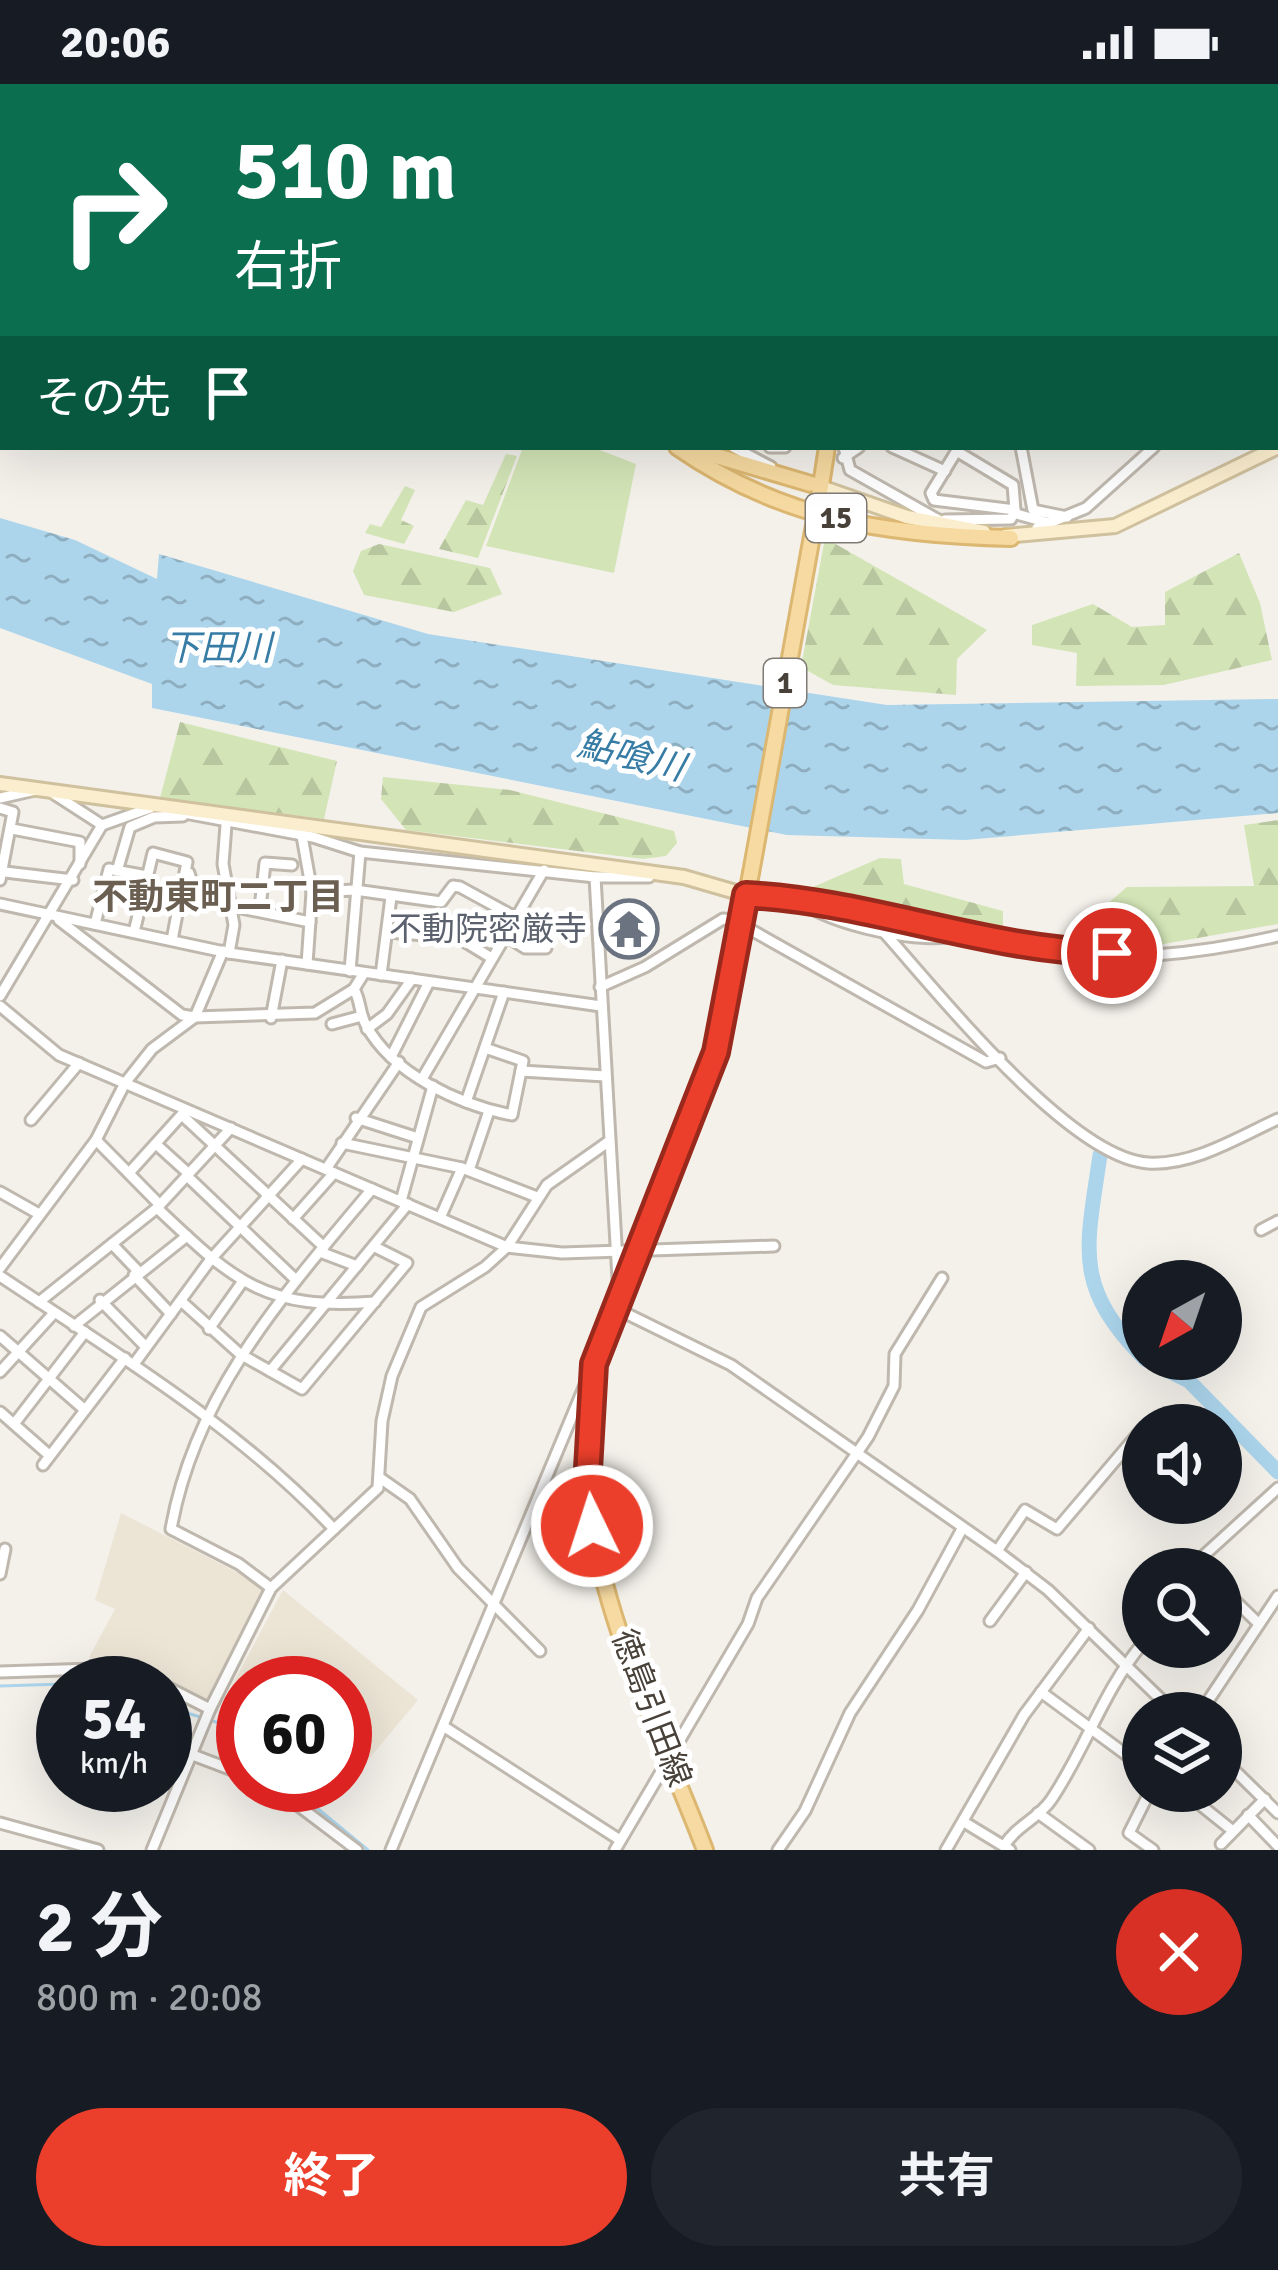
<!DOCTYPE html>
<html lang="ja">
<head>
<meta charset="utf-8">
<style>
  :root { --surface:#171b24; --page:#20242c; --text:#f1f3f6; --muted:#9ea1a6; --accent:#eb3f2b }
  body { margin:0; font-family:Signika,"Noto Sans JP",sans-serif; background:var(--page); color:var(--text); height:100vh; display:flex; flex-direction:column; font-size:45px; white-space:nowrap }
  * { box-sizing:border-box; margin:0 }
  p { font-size:39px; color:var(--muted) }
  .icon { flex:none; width:66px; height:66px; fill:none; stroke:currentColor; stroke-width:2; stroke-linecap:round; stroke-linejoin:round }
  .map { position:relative; height:1766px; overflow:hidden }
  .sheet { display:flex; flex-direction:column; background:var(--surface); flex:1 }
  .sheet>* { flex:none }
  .guide { position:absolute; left:0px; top:0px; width:1278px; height:366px; box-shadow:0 12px 48px #0002; background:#0b6e4f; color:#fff; overflow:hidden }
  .needle { width:78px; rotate:220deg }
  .buttons { position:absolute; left:1122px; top:1176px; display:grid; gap:24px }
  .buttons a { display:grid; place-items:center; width:120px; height:120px; border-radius:50%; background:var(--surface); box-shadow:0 12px 48px #0002; font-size:60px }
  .speed { position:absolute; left:36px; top:1572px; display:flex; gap:24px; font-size:60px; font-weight:700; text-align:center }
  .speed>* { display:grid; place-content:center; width:156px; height:156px; border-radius:50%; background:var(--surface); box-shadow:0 12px 48px #0002; line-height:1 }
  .speed small { font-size:30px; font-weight:400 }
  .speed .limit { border:18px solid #d22; background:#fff; color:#111 }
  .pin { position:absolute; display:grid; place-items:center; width:102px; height:102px; color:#fff; margin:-51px; border:6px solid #fff; border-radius:50%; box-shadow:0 3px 12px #0007 }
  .me { position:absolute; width:132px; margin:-66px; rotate:356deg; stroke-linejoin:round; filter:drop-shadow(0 0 9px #0008) }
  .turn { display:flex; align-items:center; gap:42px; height:252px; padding:0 36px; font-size:54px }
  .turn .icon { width:156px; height:156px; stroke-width:2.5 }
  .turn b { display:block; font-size:84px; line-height:102px }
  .then { display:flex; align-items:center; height:114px; padding:0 36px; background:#0003; gap:24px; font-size:45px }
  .round { display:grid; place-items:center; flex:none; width:126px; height:126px; border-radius:63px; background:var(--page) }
  .summary { display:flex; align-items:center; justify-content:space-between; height:204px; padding:0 36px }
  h1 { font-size:72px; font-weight:700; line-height:90px }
  .cta { display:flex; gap:24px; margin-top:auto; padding:24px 36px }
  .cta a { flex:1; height:138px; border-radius:72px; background:var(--accent); color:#fff; font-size:48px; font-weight:700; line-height:138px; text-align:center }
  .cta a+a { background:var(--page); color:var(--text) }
  .status { display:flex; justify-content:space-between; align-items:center; height:84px; padding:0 60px; background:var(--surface); direction:ltr }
  .status svg { height:33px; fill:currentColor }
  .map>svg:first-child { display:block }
  .education { fill:#ece5d6 }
  .forest { fill:url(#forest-firs) }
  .pitch { fill:#d3e5b7 }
  .water { fill:url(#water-ripples) }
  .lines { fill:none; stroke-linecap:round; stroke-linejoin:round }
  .stream { stroke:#acd5ec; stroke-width:3 }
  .river { stroke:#acd5ec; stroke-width:15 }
  .street-casing { stroke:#bfb8ae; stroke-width:15 }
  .secondary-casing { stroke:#d0c19e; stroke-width:18 }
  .primary-casing { stroke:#dcb771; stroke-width:20 }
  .street { stroke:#fff; stroke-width:9 }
  .secondary { stroke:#fbeece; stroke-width:12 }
  .primary { stroke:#f7daa1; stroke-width:14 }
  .primary-bridge-casing { stroke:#dcb771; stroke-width:20; stroke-linecap:butt }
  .primary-bridge { stroke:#f7daa1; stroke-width:14 }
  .route-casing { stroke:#99291c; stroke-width:30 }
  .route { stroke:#eb3f2b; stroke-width:21 }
  .labels { text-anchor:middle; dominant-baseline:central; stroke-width:10; stroke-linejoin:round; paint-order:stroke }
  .shield { fill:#fff; stroke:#7f7a74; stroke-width:3 }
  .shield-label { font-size:30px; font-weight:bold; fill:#484139 }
  .worship-label { font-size:33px; fill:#5b616d; stroke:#fff; text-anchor:end }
  .street-label { font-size:33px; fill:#484139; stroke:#fff }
  .water-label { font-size:36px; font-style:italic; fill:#377ca5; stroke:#fff }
  .neighbourhood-label { font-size:36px; font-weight:bold; fill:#6a5f51; stroke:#fff }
</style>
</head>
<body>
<div class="status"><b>20:06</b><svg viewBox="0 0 49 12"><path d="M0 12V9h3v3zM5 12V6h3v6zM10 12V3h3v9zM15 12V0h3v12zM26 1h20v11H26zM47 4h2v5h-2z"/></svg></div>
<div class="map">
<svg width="1278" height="1766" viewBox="0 0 1278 1766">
  <defs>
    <pattern id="forest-firs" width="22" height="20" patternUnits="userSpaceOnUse" patternTransform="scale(3)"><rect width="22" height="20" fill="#d3e5b7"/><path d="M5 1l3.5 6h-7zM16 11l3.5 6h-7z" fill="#b7c69e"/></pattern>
    <pattern id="water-ripples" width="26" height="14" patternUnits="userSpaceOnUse" patternTransform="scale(3)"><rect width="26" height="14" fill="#acd5ec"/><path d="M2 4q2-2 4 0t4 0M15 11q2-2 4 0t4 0" fill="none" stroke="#8eaec0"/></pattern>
  </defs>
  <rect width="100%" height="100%" fill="#f4f1eb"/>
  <g class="education">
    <path d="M121 1429 266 1503 207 1620 129 1580 101 1582 89 1573 115 1525 95 1516Z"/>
    <path d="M283 1506 418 1616 332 1719 311 1701H345V1599H243V1643L220 1624Z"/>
  </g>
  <g class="forest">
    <path d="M506 370 517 372 478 474 439 465 466 416 483 421Z"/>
    <path d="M405 402 415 406 401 436 414 442 404 460 365 449 370 440 381 443Z"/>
    <path d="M825 454 987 546 957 575 956 611 833 601 801 583Z"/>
    <path d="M379 460 490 484 502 510 454 528 364 511 353 487 361 467Z"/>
    <path d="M1239 469 1260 519 1272 576 1164 601 1076 602 1077 569 1032 561V541L1093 520 1132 543 1165 541V508Z"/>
    <path d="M180 638 337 677 324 735 160 714Z"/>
    <path d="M383 693 510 706 674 747 677 759 666 772 643 775 406 746 381 715Z"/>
    <path d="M1278 736V840L1152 862 1124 859 1100 826 1127 803 1254 802 1244 741Z"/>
    <path d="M880 774 901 775 904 800 1003 827V848L806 806Z"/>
  </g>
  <path class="pitch" d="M523 363H592L636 380 614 489 486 462Z"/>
  <path class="water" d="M0 434 75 456 157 495 159 470 428 550 887 621 1278 615V729L965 756 787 751 152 624V600L0 544Z"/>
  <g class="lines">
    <g class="stream">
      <path d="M71 1599H85"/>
      <path d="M0 1602 63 1600"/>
      <path d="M165 1622 219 1639 223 1655 243 1666"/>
      <path d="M289 1701 368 1766"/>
    </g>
    <g class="river">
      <path d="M1100 1071C1087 1163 1072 1201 1143 1273"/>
      <path d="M1145 1275 1189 1297 1278 1388"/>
    </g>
    <defs>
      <g id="street">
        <path d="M9 0 13 3"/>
        <path d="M200 0 201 3"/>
        <path d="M590 0 593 3"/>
        <path d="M956 0V3"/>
        <path d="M1049 0 1050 3"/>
        <path d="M20 3 21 0"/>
        <path d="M69 3 70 0"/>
        <path d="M115 3 116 0"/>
        <path d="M421 3 424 0"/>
        <path d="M682 3 683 0"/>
        <path d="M1227 3 1231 0"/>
        <path d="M0 32 3 28"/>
        <path d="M1275 72 1278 69"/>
        <path d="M1275 105 1278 108"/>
        <path d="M1275 228 1278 227"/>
        <path d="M733 363 771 383"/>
        <path d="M770 363H785"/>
        <path d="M844 363 850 386 942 438"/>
        <path d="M892 363 945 387"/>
        <path d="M1021 363 1033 426 1067 433"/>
        <path d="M958 368 1013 401 1015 426"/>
        <path d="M843 374 859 363"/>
        <path d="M1013 429 1049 439"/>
        <path d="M945 436 1011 435 1015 426 934 416 931 409 959 363"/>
        <path d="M1037 444 1086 424 1154 363"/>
        <path d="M51 708 102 741"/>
        <path d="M0 714 35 706"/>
        <path d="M0 724 13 728 0 796"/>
        <path d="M174 727 313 753 360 768 595 793H649"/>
        <path d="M226 741 223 780 234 841 229 869"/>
        <path d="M12 745 80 758V780"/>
        <path d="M302 752 312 808 307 880"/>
        <path d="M117 787 130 743 154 733 183 732"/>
        <path d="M5 788 73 796"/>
        <path d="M189 789 197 815"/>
        <path d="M595 793 618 1195 615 1224 731 1281 997 1467 1048 1506 1175 1629"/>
        <path d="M312 808 355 806 441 818 453 802 460 803 515 833"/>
        <path d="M746 811C845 816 940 850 1038 867 1113 880 1204 869 1278 852"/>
        <path d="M800 817C828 840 927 863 960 850"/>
        <path d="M0 820 229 869 601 922"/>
        <path d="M231 822 310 838"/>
        <path d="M260 824 265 779 292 781"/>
        <path d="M59 836 182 931 195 933 315 929 354 905 364 889"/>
        <path d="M95 840 109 785 147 792"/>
        <path d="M882 846C936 906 1069 1074 1148 1079 1193 1082 1239 1053 1278 1035"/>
        <path d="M753 847 986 978 1000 974"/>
        <path d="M134 848 153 769 187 778 172 856"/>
        <path d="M389 848 459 854 490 873"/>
        <path d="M503 850 525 864H546"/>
        <path d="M350 887 360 768"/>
        <path d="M381 891 391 813"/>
        <path d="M600 903 645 883 723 835 734 836"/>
        <path d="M354 905C361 917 359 929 366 941 392 990 460 1021 512 1031L523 977 485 964"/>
        <path d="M0 912 102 741 150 724"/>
        <path d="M0 922 59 971 507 1163 562 1169 774 1162"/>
        <path d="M271 934 282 876"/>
        <path d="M332 940 362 932"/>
        <path d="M367 945 387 930 412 895"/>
        <path d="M391 973 429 898"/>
        <path d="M521 987 605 992"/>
        <path d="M422 995 544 786"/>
        <path d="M466 1018 504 908"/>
        <path d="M184 1033 324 1163"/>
        <path d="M356 1034 418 1054"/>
        <path d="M31 1036 79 979"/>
        <path d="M96 1056 160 1121"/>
        <path d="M342 1059 462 1084 537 1113"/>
        <path d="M157 1061 189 1090"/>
        <path d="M326 1085 399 978"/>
        <path d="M469 1086 489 1027"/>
        <path d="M129 1089 185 1027"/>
        <path d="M187 1092 296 1196"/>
        <path d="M0 1108 39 1130"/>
        <path d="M401 1117 433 1002"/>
        <path d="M157 1124C233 1196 264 1227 375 1218"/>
        <path d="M440 1134 462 1084"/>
        <path d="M293 1135 334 1089"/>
        <path d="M1261 1146 1278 1137"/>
        <path d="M112 1160 139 1188"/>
        <path d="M320 1168 357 1182"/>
        <path d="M0 1184 96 1056 125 999 152 965 195 933 223 867"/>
        <path d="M134 1191 171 1230"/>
        <path d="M0 1192C117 1270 238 1343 334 1445"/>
        <path d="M100 1216 146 1263"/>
        <path d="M181 1217 240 1270 302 1305 407 1179 375 1163"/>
        <path d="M39 1218 157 1124 231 1044"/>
        <path d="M74 1242 187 1152"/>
        <path d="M209 1245 243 1197"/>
        <path d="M0 1252 85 1326"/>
        <path d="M134 1280 211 1175 302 1075"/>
        <path d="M270 1287 408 1120"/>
        <path d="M0 1288 54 1229"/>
        <path d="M0 1328 49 1371"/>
        <path d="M14 1340 85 1248"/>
        <path d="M43 1381 125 1274"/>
        <path d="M380 1394 410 1415 458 1484 540 1567"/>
        <path d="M997 1467 1025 1426 1057 1445 1143 1344"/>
        <path d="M1189 1485 1278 1404"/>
        <path d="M0 1490 5 1465"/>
        <path d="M1221 1503 1259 1540"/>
        <path d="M271 1504 239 1480 171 1445C195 1308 286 1208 372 1105"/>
        <path d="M990 1537 1026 1488"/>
        <path d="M0 1588 124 1584 159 1599"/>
        <path d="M165 1602 210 1625"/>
        <path d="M1041 1608 1143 1683"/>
        <path d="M1200 1629 1278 1512"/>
        <path d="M443 1642 620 1756"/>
        <path d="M190 1670 243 1690"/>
        <path d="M1221 1673 1278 1729"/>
        <path d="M271 1701 357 1766"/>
        <path d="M1150 1707 1129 1749 1153 1766"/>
        <path d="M1183 1707 1233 1747"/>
        <path d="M1038 1729 1089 1766"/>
        <path d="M1248 1731 1278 1762"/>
        <path d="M964 1738 1010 1766"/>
        <path d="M0 1739 98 1766"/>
        <path d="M1221 1760 1265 1715"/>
        <path d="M1004 1762C1017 1741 1038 1735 1051 1716 1085 1666 1104 1605 1143 1559"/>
        <path d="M152 1766 210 1625 271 1504 378 1404 382 1337 392 1292 421 1223 485 1183 507 1163 547 1101 608 1058"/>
        <path d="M391 1766 590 1289"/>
        <path d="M615 1766 748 1540 757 1514 868 1353 894 1302 895 1270 942 1194"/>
        <path d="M778 1766 805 1727 850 1629 918 1526 962 1445"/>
        <path d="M946 1766 1024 1631 1089 1544"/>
      </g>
      <g id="secondary">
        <path d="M821 403 907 433 984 448"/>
        <path d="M1005 452 1115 442 1278 363"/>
        <path d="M0 700 684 793 746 811"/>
      </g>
      <g id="primary">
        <path d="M907 3 908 0"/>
        <path d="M0 118 3 119"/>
        <path d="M677 363C782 436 886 451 1011 454"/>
        <path d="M686 363 821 403"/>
        <path d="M820 408 827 363"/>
        <path d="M705 1766C666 1663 611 1555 593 1445 584 1391 589 1335 594 1280L716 968 751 789"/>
      </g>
    </defs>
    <use href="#street" class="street-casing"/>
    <use href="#secondary" class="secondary-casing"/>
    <use href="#primary" class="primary-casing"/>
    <use href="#street" class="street"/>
    <use href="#secondary" class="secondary"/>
    <use href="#primary" class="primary"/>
    <defs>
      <path id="primary-bridge" d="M751 789 820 408"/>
    </defs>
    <use href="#primary-bridge" class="primary-bridge-casing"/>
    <use href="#primary-bridge" class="primary-bridge"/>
  </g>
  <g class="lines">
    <defs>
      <path id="route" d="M592 1442 588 1385 594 1280 716 968 746 811C870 817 987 867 1112 869"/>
    </defs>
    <use href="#route" class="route-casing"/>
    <use href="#route" class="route"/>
  </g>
  <defs>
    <symbol id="temple-ring" viewBox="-11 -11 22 22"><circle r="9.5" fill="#fff" stroke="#6b7280" stroke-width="1.5"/><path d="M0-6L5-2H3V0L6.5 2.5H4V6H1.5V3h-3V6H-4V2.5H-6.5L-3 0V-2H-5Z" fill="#6b7280"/></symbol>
  </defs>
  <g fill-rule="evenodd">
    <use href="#temple-ring" x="596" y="812" width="66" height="66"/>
  </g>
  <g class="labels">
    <g class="shield">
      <rect x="806" y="410" width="60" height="48" rx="9"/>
      <rect x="764" y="575" width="42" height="48" rx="9"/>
    </g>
    <g class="shield-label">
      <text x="836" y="434">15</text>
      <text x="785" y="599">1</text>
    </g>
    <g class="worship-label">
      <text x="587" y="845">不動院密厳寺</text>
    </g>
    <g class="street-label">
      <text transform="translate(651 1624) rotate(69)">徳島引田線</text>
    </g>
    <g class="water-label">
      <text x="218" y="564">下田川</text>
      <text transform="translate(631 672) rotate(14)">鮎喰川</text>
    </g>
    <g class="neighbourhood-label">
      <text x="218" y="813">不動東町二丁目</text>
    </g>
  </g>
</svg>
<div class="buttons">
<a><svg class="needle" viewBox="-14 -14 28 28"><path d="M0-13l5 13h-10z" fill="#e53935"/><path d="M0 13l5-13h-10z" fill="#9ea1a6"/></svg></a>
<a><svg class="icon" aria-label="sound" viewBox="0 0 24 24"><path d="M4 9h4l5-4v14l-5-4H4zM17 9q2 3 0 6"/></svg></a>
<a><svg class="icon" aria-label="search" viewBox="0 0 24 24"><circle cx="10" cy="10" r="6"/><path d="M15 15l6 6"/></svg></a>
<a><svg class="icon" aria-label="layers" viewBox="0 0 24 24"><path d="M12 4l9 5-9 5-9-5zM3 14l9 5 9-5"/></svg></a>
</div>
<div class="speed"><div>54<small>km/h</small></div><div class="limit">60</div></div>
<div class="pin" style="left:1112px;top:869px;background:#d93025"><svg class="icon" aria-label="arrive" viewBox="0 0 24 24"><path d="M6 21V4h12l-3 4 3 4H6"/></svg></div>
<svg class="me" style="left:592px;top:1442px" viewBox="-20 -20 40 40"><circle r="17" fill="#eb3f2b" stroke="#fff" stroke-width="3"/><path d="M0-11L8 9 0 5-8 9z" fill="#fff"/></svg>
<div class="guide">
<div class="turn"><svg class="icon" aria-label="right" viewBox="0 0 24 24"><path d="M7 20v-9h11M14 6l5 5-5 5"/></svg><div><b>510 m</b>右折</div></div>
<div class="then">その先<svg class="icon" aria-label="arrive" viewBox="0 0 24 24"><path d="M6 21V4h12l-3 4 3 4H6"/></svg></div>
</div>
</div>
<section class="sheet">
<div class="summary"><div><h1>2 分</h1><p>800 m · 20:08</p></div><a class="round" style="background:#d93025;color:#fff"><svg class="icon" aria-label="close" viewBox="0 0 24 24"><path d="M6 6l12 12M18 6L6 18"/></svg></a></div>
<div class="cta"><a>終了</a><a>共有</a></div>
</section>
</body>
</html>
